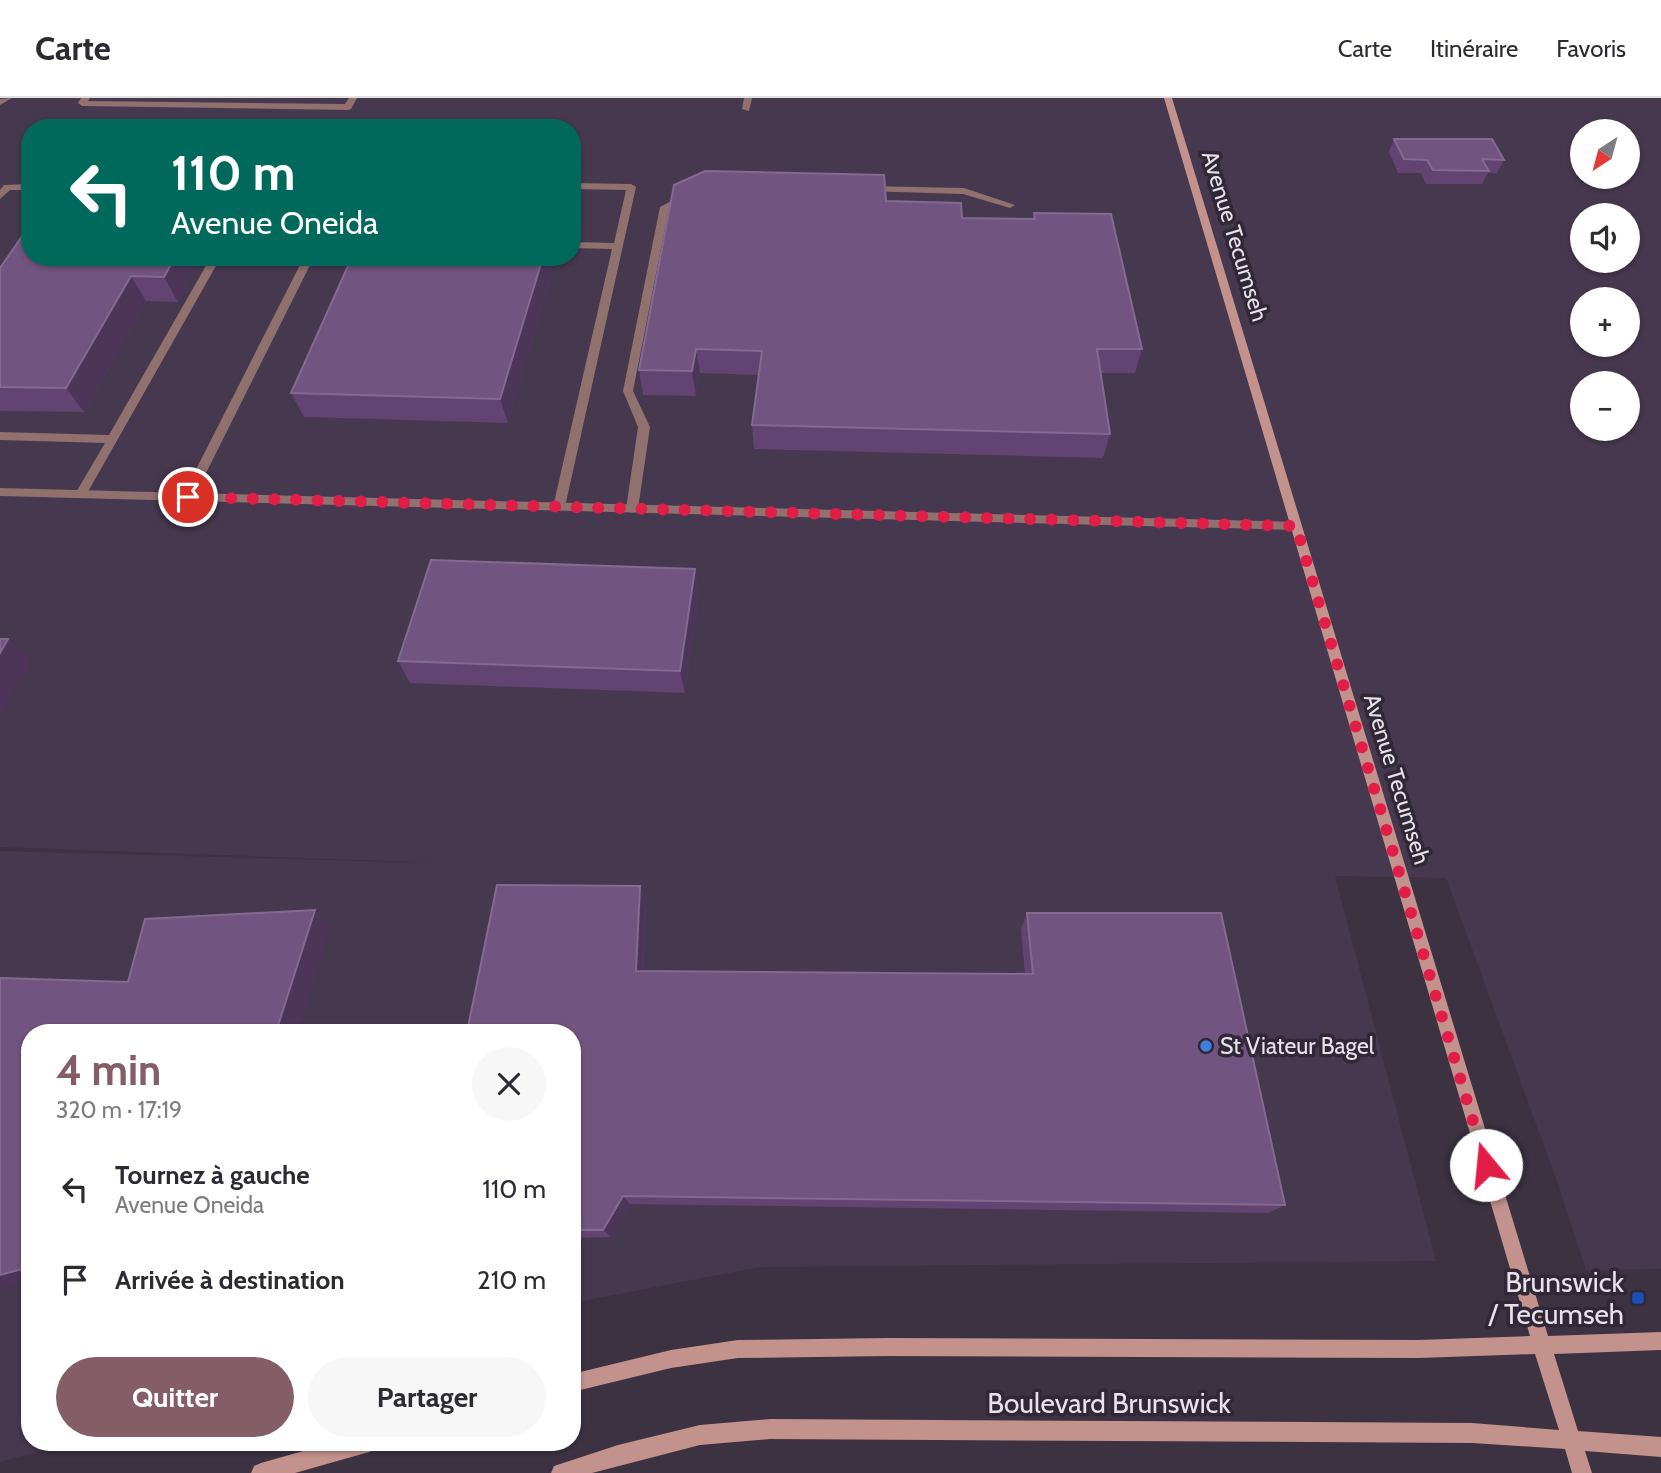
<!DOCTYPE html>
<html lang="fr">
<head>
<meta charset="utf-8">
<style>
  :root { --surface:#fff; --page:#f7f7f7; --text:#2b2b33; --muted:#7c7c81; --line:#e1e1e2; --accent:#855d67 }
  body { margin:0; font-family:Cabin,sans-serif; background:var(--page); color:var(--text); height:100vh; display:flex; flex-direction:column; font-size:26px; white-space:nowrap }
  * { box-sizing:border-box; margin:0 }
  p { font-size:23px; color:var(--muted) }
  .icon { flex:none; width:38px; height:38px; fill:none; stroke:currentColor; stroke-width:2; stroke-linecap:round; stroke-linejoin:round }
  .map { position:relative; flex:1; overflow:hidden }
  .drawer { position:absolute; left:21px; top:926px; width:560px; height:427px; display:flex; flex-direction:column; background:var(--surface); border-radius:28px; box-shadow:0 2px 5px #0004 }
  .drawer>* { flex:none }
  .hud { position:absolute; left:21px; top:21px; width:560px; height:147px; border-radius:28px; box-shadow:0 2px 5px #0004; background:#00695c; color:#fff; overflow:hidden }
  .needle { width:46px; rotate:216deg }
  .tools { position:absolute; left:1570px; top:21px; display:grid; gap:14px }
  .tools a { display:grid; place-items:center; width:70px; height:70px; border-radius:50%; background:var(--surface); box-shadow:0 2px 5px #0004; font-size:35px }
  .pin { position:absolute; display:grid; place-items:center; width:60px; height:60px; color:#fff; margin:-30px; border:4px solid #fff; border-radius:50%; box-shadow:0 2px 7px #0007 }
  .me { position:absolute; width:77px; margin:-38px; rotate:343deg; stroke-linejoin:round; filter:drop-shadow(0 0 5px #0008) }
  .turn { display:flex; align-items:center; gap:24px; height:147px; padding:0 35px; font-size:32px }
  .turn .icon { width:91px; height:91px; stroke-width:2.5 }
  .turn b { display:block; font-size:49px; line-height:60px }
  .round { display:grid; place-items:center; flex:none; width:74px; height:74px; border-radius:37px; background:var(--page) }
  .summary { display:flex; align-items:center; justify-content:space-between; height:119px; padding:0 35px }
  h1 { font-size:42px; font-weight:800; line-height:52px; color:var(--accent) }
  .button { display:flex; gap:14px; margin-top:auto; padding:14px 35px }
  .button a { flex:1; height:80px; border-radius:42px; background:var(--accent); color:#fff; font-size:28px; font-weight:800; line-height:80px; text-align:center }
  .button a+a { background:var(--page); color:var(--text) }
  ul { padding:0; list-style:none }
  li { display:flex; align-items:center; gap:21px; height:91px; padding:0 35px }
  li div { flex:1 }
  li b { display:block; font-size:26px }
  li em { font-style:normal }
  header { display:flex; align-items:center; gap:42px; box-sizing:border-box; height:98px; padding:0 35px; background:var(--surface); border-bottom:2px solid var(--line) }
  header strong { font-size:33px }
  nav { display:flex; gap:38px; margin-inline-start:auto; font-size:24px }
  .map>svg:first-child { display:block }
  .built { fill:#46384e; fill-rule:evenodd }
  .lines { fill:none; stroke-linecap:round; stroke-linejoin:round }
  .lane { fill:#90716e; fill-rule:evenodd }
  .street { fill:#90716e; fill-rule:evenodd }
  .secondary { fill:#c3928c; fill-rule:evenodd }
  .wall { fill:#624372 }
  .shaded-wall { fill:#4d3559 }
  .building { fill:#71547f; stroke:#846a91; stroke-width:2 }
  .route { stroke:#e11d48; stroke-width:12; stroke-dasharray:0 21.6 }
  .shop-dot { fill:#3f7fe0; stroke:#312837; stroke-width:2.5 }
  .transit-dot { fill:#1a4fb4; stroke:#312837; stroke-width:2.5 }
  .labels { text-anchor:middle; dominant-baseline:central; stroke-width:7; stroke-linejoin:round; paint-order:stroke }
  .street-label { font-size:23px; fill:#e9e2ed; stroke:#312837 }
  .poi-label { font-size:23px; fill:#e9e2ed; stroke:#312837; text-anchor:start }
  .near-poi-label { font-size:28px; fill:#e9e2ed; stroke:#312837; text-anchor:end }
  .near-street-label { font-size:28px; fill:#e9e2ed; stroke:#312837 }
</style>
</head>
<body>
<header>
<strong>Carte</strong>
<nav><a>Carte</a><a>Itinéraire</a><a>Favoris</a></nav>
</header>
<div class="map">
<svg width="1661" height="1375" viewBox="0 0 1661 1375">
  <rect width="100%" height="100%" fill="#3c3242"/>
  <path class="built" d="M0 0H1661V1171L1586 1172 1557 1083 1446 780 1335 778 1436 1163 760 1169 572 1205V934H30V1344H73L0 1364V753L437 765 0 749ZM30 30H572V159H30ZM1582 33H1628V79H1582ZM1582 117H1628V163H1582ZM1582 201H1628V247H1582ZM1582 285H1628V331H1582Z"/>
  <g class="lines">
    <g class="lane">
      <path d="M12 0 0 7V1Z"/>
      <path d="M81 0H90L88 3 345 6 349 0H357L351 11 348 12 82 8 78 5Z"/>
      <path d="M744 0H752L749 13 742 11Z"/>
      <path d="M572 85 631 86 636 89 565 409 559 413 553 409 612 151 572 150V144L614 145 626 92 572 91Z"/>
      <path d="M30 86V92H10L0 101V92L4 87Z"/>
      <path d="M867 88 964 90 1015 107 1010 110 963 96 864 93 862 91Z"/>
      <path d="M688 94 693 97 691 99 669 110 633 293 650 329 638 411 632 415 626 411 638 329 623 293 660 109Z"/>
      <path d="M211 159H221L85 399H77L75 396 105 345 0 342V334L109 337Z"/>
      <path d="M304 159H314L194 399 192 402H184L182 399Z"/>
    </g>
    <path class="street" d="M0 390 1296 424 1302 428 1296 432 0 398Z"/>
    <g class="secondary">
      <path d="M1164 0H1172L1548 1238 1661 1234V1252L1554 1256 1578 1333 1661 1339V1359L1585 1353 1592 1375H1572L1565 1351 1472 1345 770 1341 700 1347 592 1375H551L554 1368 618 1347 700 1327 770 1321 1472 1325 1559 1332 1535 1256 1418 1260 889 1258 738 1260 671 1270 572 1294V1276L671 1252 738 1242 889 1240 1418 1242 1530 1238Z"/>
      <path d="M335 1344H379L376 1351 369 1354 295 1375H251L254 1368 261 1365Z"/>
    </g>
  </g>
  <g class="wall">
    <path d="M1394 41 1504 62 1497 75H1488L1482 86H1426L1421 75H1398L1389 54Z"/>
    <path d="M886 103 962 120 1033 121 1034 115 1142 251 1135 275H1101L1110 336 1103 360 754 351 752 327 759 277 700 275 696 298 643 297 639 272Z"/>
    <path d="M202 159 178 204 146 203 84 314 0 313V170Z"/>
    <path d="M556 159 508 325 304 319 291 295Z"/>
    <path d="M695 471 699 494 685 595 410 585 398 563Z"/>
    <path d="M646 805 643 873 1025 876 1021 831 1027 815 1285 1107 1268 1115 630 1106 611 1139 572 1140V934Z"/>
  </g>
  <g class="shaded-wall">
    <path d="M175 159H202L178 204 164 179Z"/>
    <path d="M543 159H556L508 325 500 301Z"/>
    <path d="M131 178 146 203 84 314 66 290Z"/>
    <path d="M696 251 700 275 696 298 692 273Z"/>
    <path d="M695 471 699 494 685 595 680 573Z"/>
    <path d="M8 541 31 563 0 618V555Z"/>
    <path d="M640 788 646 805 642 888 636 873Z"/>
    <path d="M315 812 331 828 299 934H276Z"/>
    <path d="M623 1098 630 1106 611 1139 603 1132Z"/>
    <path d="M30 1169V1183L0 1191V1177Z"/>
  </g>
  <g class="building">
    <path d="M1394 41H1492L1504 62 1482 61 1489 73 1433 72 1427 62 1404 61Z"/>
    <path d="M705 73 884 77 886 103 961 105 962 120 1035 121 1034 115 1111 116 1142 251H1097L1110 336 752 327 762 253 696 251 692 273 639 272 674 87Z"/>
    <path d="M30 127V159H175L164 179 131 178 66 290 0 289V170Z"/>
    <path d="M352 159H543L500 301 291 295Z"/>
    <path d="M431 462 695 471 680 573 398 563Z"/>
    <path d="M0 541H8L0 555Z"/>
    <path d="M497 787 640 788 636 873 1033 876 1027 815H1221L1285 1107 623 1098 603 1132H572V934H467Z"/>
    <path d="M315 812 276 934H30V1169L0 1177V880L128 884 145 821Z"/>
  </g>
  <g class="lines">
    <path class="route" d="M188 399 1296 428 1486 1067"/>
  </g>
  <circle class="shop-dot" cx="1206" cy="948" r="7"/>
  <rect class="transit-dot" x="1631" y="1193" width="14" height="14" rx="3.5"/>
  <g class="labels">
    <g class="street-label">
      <text transform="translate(1235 138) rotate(73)">Avenue Tecumseh</text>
      <text transform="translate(1397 681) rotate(73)">Avenue Tecumseh</text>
    </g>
    <g class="poi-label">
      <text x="1220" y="948">St Viateur Bagel</text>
    </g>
    <g class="near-poi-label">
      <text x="1624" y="1184">Brunswick<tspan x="1624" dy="32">/ Tecumseh</tspan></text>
    </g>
    <g class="near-street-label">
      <text x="1109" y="1305">Boulevard Brunswick</text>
    </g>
  </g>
</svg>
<div class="tools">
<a><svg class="needle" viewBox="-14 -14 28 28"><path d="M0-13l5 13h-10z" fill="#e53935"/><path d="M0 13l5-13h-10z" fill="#7c7c81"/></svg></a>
<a><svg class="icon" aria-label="sound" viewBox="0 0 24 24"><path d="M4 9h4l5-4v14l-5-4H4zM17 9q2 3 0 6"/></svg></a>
<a>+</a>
<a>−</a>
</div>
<div class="pin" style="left:188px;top:399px;background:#d93025"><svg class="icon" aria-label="arrive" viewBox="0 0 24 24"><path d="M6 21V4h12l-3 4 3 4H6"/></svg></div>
<svg class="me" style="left:1486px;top:1067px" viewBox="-20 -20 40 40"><circle r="19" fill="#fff"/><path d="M0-13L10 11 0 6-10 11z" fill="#e11d48"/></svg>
<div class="hud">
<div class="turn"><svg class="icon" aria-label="left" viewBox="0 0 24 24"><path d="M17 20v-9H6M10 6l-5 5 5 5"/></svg><div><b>110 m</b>Avenue Oneida</div></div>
</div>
<section class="drawer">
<div class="summary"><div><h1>4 min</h1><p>320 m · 17:19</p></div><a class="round"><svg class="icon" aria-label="close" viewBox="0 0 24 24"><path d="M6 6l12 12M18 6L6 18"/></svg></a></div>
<ul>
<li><svg class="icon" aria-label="left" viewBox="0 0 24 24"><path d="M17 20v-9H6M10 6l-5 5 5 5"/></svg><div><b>Tournez à gauche</b><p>Avenue Oneida</p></div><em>110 m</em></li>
<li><svg class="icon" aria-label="arrive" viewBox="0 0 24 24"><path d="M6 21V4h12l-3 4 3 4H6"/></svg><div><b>Arrivée à destination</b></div><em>210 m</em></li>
</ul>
<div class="button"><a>Quitter</a><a>Partager</a></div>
</section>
</div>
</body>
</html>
